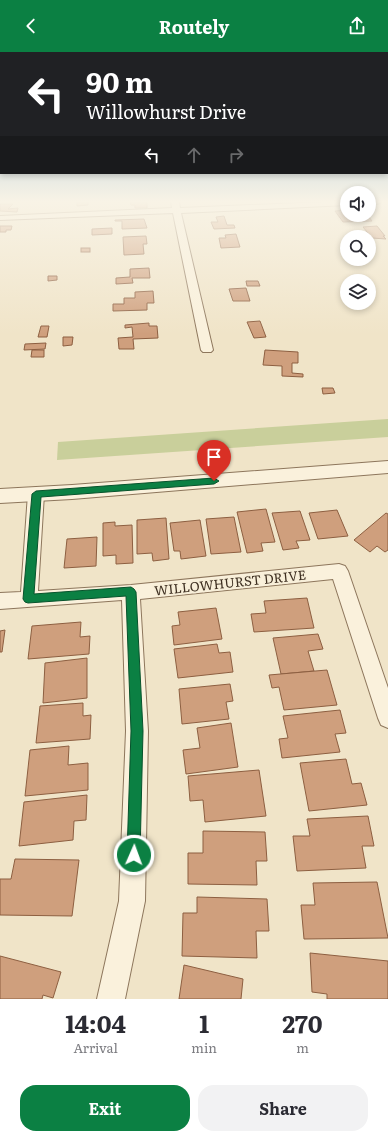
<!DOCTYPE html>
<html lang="en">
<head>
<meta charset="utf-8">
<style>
  :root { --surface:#fff; --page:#f2f2f3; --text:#2b2b33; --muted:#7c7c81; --accent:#0b8043 }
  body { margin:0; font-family:Literata,serif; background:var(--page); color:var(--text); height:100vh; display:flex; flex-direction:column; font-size:15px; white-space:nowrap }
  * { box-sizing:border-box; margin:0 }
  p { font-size:13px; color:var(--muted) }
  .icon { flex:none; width:22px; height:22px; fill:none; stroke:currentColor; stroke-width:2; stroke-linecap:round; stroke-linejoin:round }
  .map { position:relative; height:947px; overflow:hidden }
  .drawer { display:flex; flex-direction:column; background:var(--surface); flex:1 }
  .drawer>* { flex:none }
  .guide { position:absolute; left:0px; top:0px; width:388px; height:122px; box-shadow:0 2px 6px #0003; background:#202124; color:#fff; overflow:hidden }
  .tools { position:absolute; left:340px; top:134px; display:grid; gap:8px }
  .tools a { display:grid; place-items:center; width:36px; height:36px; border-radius:50%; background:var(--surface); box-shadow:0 2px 6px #0003; font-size:20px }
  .pin { position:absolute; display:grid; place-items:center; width:34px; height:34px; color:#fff; margin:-41px -17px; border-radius:50% 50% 50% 0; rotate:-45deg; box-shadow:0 0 4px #0007 }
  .pin .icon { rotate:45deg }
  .me { position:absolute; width:44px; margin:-22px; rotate:2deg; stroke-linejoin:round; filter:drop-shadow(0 0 3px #0008) }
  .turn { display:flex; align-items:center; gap:14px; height:84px; padding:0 20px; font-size:18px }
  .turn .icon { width:52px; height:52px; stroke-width:2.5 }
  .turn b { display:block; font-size:28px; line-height:34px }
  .lanes { display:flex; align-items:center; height:38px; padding:0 20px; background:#0003; justify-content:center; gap:20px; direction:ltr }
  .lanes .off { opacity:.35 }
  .eta { display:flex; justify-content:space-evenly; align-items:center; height:68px; text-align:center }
  .eta b { font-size:24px; font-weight:700; line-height:28px }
  .action { display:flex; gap:8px; margin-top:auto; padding:8px 20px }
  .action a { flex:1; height:46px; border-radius:16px; background:var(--accent); color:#fff; font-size:16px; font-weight:700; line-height:46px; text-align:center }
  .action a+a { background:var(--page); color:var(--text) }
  header { display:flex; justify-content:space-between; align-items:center; height:52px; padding:0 20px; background:var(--accent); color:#fff; font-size:18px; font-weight:700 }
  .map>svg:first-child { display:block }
  .green { fill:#c9cf9b }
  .building { fill:#cf9f7d; stroke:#8d5f41 }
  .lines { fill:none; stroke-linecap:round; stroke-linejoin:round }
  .minor-casing { stroke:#8d765c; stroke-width:2 }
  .tertiary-casing { stroke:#8d765c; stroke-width:2 }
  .minor { fill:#faf1dc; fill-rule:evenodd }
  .tertiary { fill:#faf1dc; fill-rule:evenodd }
  .route { fill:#0b8043; stroke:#07532c }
  .labels { text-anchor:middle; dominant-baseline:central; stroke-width:3.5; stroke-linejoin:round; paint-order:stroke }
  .street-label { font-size:13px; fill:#3d2e20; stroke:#f7eed8 }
</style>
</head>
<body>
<header><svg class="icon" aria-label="back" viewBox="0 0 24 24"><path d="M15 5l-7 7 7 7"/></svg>Routely<svg class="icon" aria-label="share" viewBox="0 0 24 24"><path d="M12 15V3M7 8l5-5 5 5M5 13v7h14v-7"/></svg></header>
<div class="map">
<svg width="388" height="947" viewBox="0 0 388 947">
  <rect width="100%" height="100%" fill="#f0e4c8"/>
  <path class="green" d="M388 367V385L57 408 58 390Z"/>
  <g class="building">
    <path d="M77 150H88V153L77 154Z"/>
    <path d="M130 150H147V156H135V153H131Z"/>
    <path d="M0 152H13L8 157 18 156 17 160 0 159Z"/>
    <path d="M347 158V163H358L360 166 369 165 372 169 343 170 335 159Z"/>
    <path d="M224 164 227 173H234L235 176 214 177 211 170H218L216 165Z"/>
    <path d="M144 167 147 176 122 177V169H115V168Z"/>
    <path d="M0 174H12L11 178H6V180H0Z"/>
    <path d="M377 174 385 184H383L386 187 372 186 363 175Z"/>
    <path d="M112 176V182L92 183V177Z"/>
    <path d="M236 182 240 195 221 196 219 186H226L225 183Z"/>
    <path d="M146 184 147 192H143L144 202 124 203 123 185Z"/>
    <rect x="81" y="196" width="9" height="4"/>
    <path d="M149 216 150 226H132L133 231 116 232V226L130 225V217Z"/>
    <path d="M48 224H57V228L48 229Z"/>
    <path d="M246 229H258L260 234H247Z"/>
    <path d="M246 236 250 249H233L229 237Z"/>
    <path d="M153 239 154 251H147V258L113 259V252H124V246H135V240Z"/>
    <path d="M260 269 266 285 254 286 247 270Z"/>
    <path d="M149 271V274H157L158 286 133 287 134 297H119L118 286 133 285 132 275 125 276V273Z"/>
    <path d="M41 274H49L47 285H38Z"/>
    <path d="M63 285H73L72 293 63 294Z"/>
    <path d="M46 291 45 297 24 298 25 292Z"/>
    <path d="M32 298H44V305H31Z"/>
    <path d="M265 298 298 300V311H292V321L303 322V325L282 324V314L263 313Z"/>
    <path d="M322 336H333L335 341 323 342Z"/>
    <path d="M266 457 275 490 261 491 263 499 247 501 237 460Z"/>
    <path d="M337 458 348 484 318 487 309 461Z"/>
    <path d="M300 459 310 488 296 489 299 496 283 498 272 461Z"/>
    <path d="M386 461 388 462V498L385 500 377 494 370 500 354 488Z"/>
    <path d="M234 465 241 500 211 502 206 467Z"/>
    <path d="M166 466 169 507 153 509 152 501 137 502V468Z"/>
    <path d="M200 468 206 504 181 507 180 499H174L170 471Z"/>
    <path d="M115 470V474L132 473 133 511 116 512V503L103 504V471Z"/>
    <path d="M97 485 96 514 64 516 67 487Z"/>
    <path d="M307 546 314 576 254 580 251 562 266 561 264 549Z"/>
    <path d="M216 556 222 587 174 593 172 574 180 573 178 560Z"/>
    <path d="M81 570 80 585 90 584 89 602 28 607 32 574Z"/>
    <path d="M5 578 2 600H0V579Z"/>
    <path d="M318 582 323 597 308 599 314 619 281 622 273 586Z"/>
    <path d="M217 592 219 601 230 600 233 620 178 626 174 597Z"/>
    <path d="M87 606V646L43 651 45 611Z"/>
    <path d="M327 618 337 653 284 658 279 635 272 636 269 623Z"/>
    <path d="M230 632 233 649 226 650 229 667 182 672 179 637Z"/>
    <path d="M83 651V664L91 663 90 687 36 691 40 654Z"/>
    <path d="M340 658 346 681 335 682 340 700 282 706 279 687 288 686 283 664Z"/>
    <path d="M231 671 238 715 186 722 183 698 200 696 197 676Z"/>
    <path d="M69 694 68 713 88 711V738L25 744 30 698Z"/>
    <path d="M346 707 352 732 361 731 367 753 309 759 300 711Z"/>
    <path d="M259 718 266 764 205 770 203 748 190 749 188 724Z"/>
    <path d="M87 743 86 768 74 769 73 788 19 794 24 750Z"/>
    <path d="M368 764 374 794H362L366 816 297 819 293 784H310L307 767Z"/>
    <path d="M203 779 265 780 267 809H256L257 833 188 832V801H203Z"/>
    <path d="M15 807 79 808 72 864 0 863V827H11Z"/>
    <path d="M377 830 388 886 304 887 301 853H315L313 831Z"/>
    <path d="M197 845 267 847 269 879H256L257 906 182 904 183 861H197Z"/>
    <path d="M310 901 388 909V947H327V942L312 940Z"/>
    <path d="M0 904 61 920 53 946 43 943 42 947H0Z"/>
    <path d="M184 913 243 927 241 947H179Z"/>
  </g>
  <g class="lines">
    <defs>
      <g id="minor">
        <path d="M171 150H179L180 156 324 150H347V153L181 161 213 298 211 300H203L201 298 173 161 0 168V164L172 156Z"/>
        <path d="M369 150H381L377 152H369Z"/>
        <path d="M36 436 41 438 44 442 38 539 131 533 339 512 345 514 348 519 388 636V676L381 673 378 666 333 527 140 547 148 679 145 849 125 947H97L119 849 126 679 122 548 0 557V541L21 540 28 442 31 438Z"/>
      </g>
      <path id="tertiary" d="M388 409V421L72 447 0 451V437L72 433Z"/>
    </defs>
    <use href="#minor" class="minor-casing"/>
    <use href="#tertiary" class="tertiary-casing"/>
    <use href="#minor" class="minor"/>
    <use href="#tertiary" class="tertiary"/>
  </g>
  <linearGradient id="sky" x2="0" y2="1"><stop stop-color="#8fbad6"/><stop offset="0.53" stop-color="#f8f3e6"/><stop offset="1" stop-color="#f8f3e6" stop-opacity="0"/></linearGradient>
  <rect width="388" height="282" fill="url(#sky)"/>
  <path class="route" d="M214 426 219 429 214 432 41 445 34 542 131 535 134 537 136 540 143 679 140 803 138 808 134 810 129 808 127 803 131 679 126 544 28 551 25 550 23 547 32 442 36 439Z"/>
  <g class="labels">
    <g class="street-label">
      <text transform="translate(230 530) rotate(-6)">WILLOWHURST DRIVE</text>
    </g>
  </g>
</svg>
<div class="tools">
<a><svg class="icon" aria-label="sound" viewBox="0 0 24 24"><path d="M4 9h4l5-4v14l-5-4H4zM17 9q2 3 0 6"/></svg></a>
<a><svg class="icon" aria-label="search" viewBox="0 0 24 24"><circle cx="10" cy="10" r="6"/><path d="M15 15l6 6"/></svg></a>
<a><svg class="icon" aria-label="layers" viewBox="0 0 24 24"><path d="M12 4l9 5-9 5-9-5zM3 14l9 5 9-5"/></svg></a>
</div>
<div class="pin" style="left:214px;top:429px;background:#d93025"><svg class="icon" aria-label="arrive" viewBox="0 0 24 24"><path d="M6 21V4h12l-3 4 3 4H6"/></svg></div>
<svg class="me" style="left:134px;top:803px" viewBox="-20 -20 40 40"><circle r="17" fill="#0b8043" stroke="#fff" stroke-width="3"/><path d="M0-11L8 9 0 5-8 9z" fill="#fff"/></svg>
<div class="guide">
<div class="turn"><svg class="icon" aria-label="left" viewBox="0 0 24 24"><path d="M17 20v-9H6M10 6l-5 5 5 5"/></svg><div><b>90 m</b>Willowhurst Drive</div></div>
<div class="lanes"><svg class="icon" aria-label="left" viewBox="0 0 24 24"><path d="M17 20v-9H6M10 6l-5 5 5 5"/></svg><svg class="icon off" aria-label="ahead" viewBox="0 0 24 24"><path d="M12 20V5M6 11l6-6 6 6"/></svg><svg class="icon off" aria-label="right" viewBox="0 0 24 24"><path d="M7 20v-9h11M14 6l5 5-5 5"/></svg></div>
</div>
</div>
<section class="drawer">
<div class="eta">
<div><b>14:04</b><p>Arrival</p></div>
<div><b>1</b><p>min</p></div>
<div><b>270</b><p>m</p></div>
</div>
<div class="action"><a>Exit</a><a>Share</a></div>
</section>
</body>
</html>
